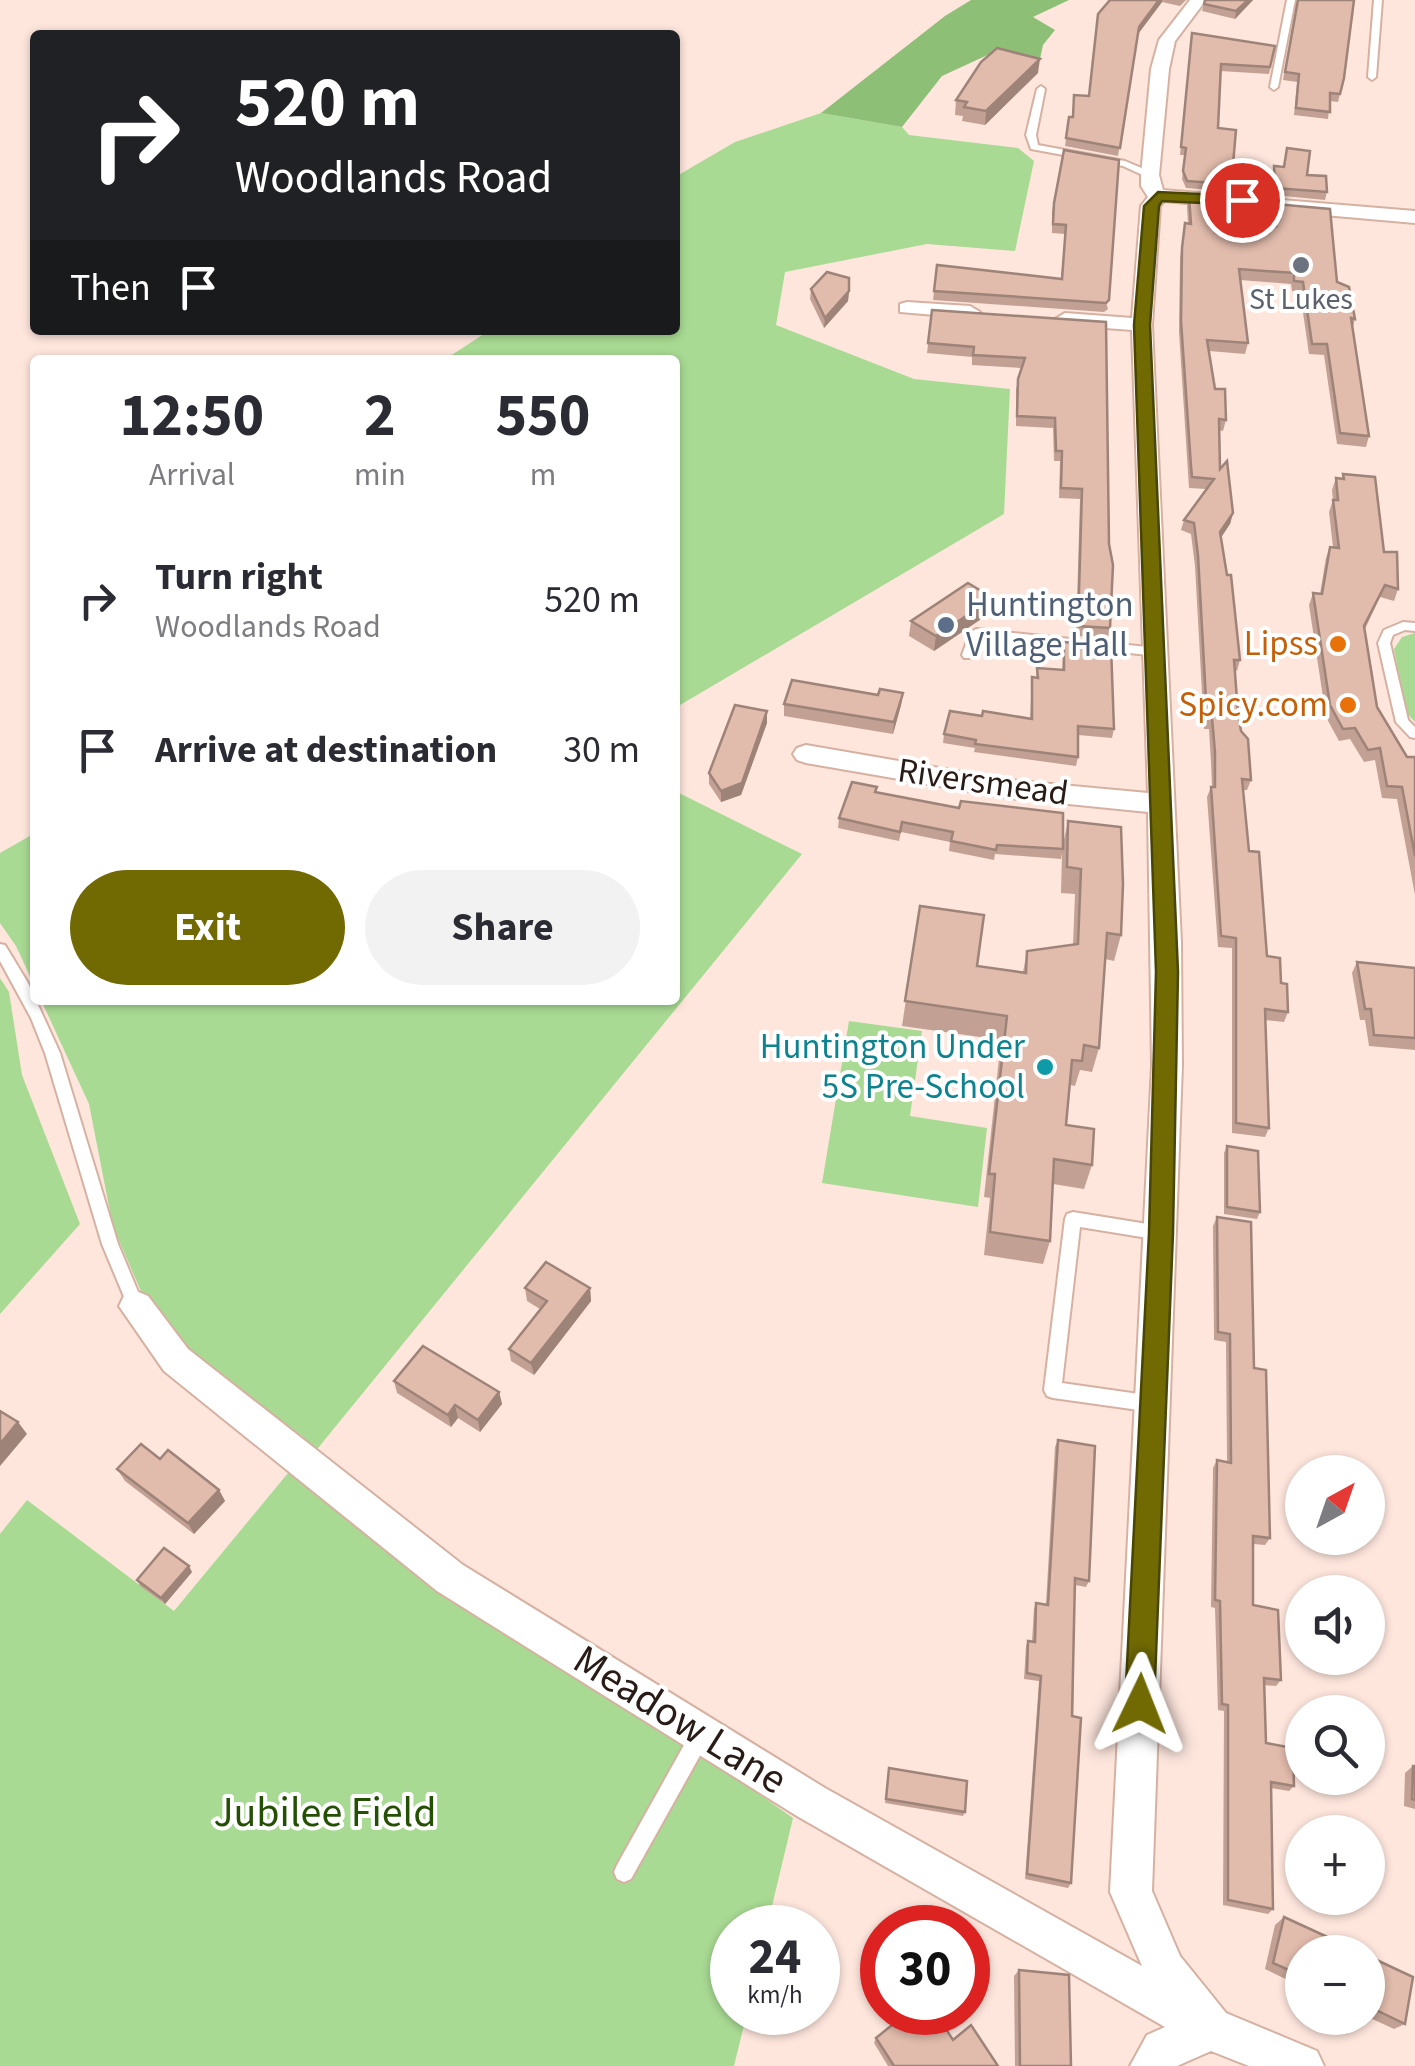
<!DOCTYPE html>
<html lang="en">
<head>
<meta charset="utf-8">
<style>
  :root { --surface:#fff; --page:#f2f2f3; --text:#2b2b33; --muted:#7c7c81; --accent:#716a03 }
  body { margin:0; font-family:"Source Sans 3",sans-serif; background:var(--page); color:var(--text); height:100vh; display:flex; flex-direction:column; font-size:38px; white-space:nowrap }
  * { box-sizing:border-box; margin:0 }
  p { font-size:32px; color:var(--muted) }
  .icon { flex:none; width:55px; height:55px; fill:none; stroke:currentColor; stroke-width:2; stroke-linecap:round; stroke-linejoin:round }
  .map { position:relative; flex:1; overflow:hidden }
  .sheet { position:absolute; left:30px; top:355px; width:650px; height:650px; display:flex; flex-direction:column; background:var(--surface); border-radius:10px; box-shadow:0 2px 8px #0004 }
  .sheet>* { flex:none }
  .top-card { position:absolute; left:30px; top:30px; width:650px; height:305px; border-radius:10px; box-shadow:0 2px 8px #0004; background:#202124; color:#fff; overflow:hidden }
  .needle { width:65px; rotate:40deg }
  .tools { position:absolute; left:1285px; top:1455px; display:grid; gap:20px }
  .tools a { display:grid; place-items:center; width:100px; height:100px; border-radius:50%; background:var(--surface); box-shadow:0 2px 8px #0004; font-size:50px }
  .speed { position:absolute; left:710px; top:1905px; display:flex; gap:20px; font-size:50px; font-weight:700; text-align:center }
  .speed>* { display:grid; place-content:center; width:130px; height:130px; border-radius:50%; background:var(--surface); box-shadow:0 2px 8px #0004; line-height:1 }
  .speed small { font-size:25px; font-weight:400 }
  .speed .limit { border:15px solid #d22; background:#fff; color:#111 }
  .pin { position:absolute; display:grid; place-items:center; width:85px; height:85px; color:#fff; margin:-42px; border:5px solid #fff; border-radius:50%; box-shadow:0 2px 10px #0007 }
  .me { position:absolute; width:110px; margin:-55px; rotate:2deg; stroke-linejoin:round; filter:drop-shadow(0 0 8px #0008) }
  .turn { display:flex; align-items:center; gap:35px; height:210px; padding:0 40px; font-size:45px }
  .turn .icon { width:130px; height:130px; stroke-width:2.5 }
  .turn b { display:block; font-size:70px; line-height:85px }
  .then { display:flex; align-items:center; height:95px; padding:0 40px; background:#0003; gap:20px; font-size:38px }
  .eta { display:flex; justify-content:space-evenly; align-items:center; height:170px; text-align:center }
  .eta b { font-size:60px; font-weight:700; line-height:70px }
  .action { display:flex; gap:20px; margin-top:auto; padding:20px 40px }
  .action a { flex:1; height:115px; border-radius:60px; background:var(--accent); color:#fff; font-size:40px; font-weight:700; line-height:115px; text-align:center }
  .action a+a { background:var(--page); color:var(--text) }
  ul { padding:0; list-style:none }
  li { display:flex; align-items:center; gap:30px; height:150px; padding:0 40px }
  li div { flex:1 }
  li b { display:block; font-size:38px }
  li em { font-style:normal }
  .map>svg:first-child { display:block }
  .green { fill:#a8da93 }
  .forest { fill:#8dbf77 }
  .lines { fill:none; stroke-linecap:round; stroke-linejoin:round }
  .lane-casing { stroke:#d6b1a2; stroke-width:4 }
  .street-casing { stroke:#d6b1a2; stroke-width:4 }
  .lane { fill:#fff; fill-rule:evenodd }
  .street { fill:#fff; fill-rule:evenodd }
  .wall { fill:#c2a194 }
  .shaded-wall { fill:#9e8378 }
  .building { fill:#e1bbac; stroke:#9e8378; stroke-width:2.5 }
  .route { fill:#716a03; stroke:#494502; stroke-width:2.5 }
  .worship-dot { fill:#6b7280; stroke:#fff; stroke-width:4 }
  .service-dot { fill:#5c6f8a; stroke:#fff; stroke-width:4 }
  .food-dot { fill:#e8710a; stroke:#fff; stroke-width:4 }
  .culture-dot { fill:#0f9aa8; stroke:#fff; stroke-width:4 }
  .labels { text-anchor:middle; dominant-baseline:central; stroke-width:8; stroke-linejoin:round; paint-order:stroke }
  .far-worship-label { font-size:30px; fill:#5b616d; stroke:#fff }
  .service-label { font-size:35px; fill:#4e5e75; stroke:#fff; text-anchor:start }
  .food-label { font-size:35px; fill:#c56008; stroke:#fff; text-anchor:end }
  .street-label { font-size:35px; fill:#291b16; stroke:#fff }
  .culture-label { font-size:35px; fill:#0d838f; stroke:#fff; text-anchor:end }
  .near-street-label { font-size:42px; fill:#291b16; stroke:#fff }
  .near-park-label { font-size:42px; fill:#235003; stroke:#fff }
</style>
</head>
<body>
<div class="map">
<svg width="1415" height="2066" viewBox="0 0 1415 2066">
  <rect width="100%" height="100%" fill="#fee6dd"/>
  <g class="green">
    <path d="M821 113 902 127 909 135 1018 148 1034 161 1015 251 927 244 785 272 776 325 914 379 1010 389 1004 514 675 708V360H444L490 330H675V177L735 142Z"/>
    <path d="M1415 633V722L1406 712 1394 649 1402 637Z"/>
    <path d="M675 791 802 854 314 1453 183 1351 147 1305 113 1227 89 1104 41 1000H675Z"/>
    <path d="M35 833V987L16 946 0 923V853Z"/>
    <path d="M0 978 9 992 22 1075 80 1224 0 1314Z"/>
    <path d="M849 1021 922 1031 910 1116 987 1128 978 1207 822 1183Z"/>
    <path d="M293 1467 793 1818 767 1927 732 1928V2012L747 2013 734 2066H0V1534L27 1500 174 1611Z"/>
  </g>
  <path class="forest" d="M971 0H1069L1033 17 1055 30 1043 45 1040 59 994 52 942 76 902 127 821 113 945 16Z"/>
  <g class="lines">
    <defs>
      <g id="lane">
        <path d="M1287 0H1295L1278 87 1274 90 1270 87Z"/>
        <path d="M1374 0H1382L1376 77 1372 80 1368 77Z"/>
        <path d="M1041 86 1045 89 1036 135 1038 145 1125 161 1153 173V177H1147L1123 166 1031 149 1026 135 1037 89Z"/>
        <path d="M1403 622 1415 623V631L1405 630 1393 635 1390 643 1408 720 1415 727V738L1410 737 1396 722 1378 643 1384 630Z"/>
        <path d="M976 629 1157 648 1163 652 1157 656 981 637 972 658H964L962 655 970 633Z"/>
        <path d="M0 944 5 945 28 983 60 1053 118 1244 144 1306 142 1311 136 1313 130 1311 102 1244 45 1053 31 1018 0 961Z"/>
        <path d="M1073 1212 1160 1226 1166 1228 1168 1233 1166 1238 1160 1240 1080 1227 1062 1383 1153 1396 1159 1398 1162 1404 1159 1410 1153 1412 1053 1398 1047 1396 1044 1390 1065 1219 1067 1214Z"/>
        <path d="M700 1726 707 1729 710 1736 707 1743 631 1879 624 1882 617 1879 614 1872 617 1865 693 1729Z"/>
      </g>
      <g id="street">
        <path d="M1190 0H1206L1175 41 1169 69 1159 175 1163 190 1415 211V223L1164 201 1160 206 1152 325 1181 942 1182 1065 1152 1891 1180 1956 1226 2013 1317 2051 1324 2066H1249L1211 2051 1177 2066H1130L1147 2035 1165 2027 797 1816 437 1591 164 1371 119 1306 124 1296 136 1291 148 1296 188 1349 463 1565 825 1788 1142 1966 1110 1892 1152 1065 1148 812 1009 798 806 763 797 760 793 754 797 748 806 745 1009 780 1148 793 1132 330 1065 325 1055 319 1065 313 1132 318 1141 206 1148 197 1141 186V175L1151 69 1159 40Z"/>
        <path d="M907 302 970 306 980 312 970 318 900 312V304Z"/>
      </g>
    </defs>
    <use href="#lane" class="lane-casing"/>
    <use href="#street" class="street-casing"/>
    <use href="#lane" class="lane"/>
    <use href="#street" class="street"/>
  </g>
  <g class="wall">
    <path d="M1110 0H1186L1180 6 1162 2 1138 34 1118 156 1065 146 1069 117H1072L1074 95 1088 96Z"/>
    <path d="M1253 0 1235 19 1202 11 1204 4Z"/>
    <path d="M1297 0 1344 78 1338 102 1330 101 1328 119 1294 115 1297 82 1283 80Z"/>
    <path d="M1192 33 1275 46 1269 74 1220 71 1218 128 1232 176 1230 184 1214 182 1213 190 1186 188 1182 179 1185 155H1180Z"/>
    <path d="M1038 73 985 125 962 121 963 116 955 115 956 100Z"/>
    <path d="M1287 148 1307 175 1327 192 1325 200 1273 195V173L1274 166 1283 167Z"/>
    <path d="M1064 150 1108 309 1104 312 933 300 937 265 1061 279 1065 234 1052 233V212Z"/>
    <path d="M1189 197 1218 220 1274 225 1273 214 1276 204 1337 282 1355 319 1353 327 1369 436 1366 447 1337 444 1324 355 1309 354 1300 292 1292 291 1291 284 1240 280 1248 343 1245 354 1209 351 1215 389 1226 420 1223 431 1219 430 1220 469 1233 513 1230 524 1221 537 1240 660 1237 671 1235 670 1238 713 1251 780 1247 790H1243L1249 851 1267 956 1281 983 1288 1012 1284 1022 1265 1020 1269 1128 1265 1137 1232 1133V948L1218 947 1207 797 1211 787H1212L1211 763 1209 729H1204L1195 566 1191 534 1181 530 1184 520 1206 489 1189 488 1179 332 1180 258 1185 223 1188 224 1187 207Z"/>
    <path d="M811 289 849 291 848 301 824 328 810 299Z"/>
    <path d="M932 310 1106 322 1110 628 1108 638 1076 636 1080 499 1059 498 1060 461H1054L1053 428 1016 426V389L1022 368 972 365V357L927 353Z"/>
    <path d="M1343 474 1384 552 1398 589 1394 601 1380 597 1365 629 1377 707 1407 757H1415V895L1397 799 1382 798 1375 760 1364 762 1350 739 1339 741 1326 717 1309 605 1313 593 1320 594 1326 558 1330 547H1333L1329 512 1333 500 1332 490 1336 478 1342 479Z"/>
    <path d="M990 613 934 651 909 636 911 621Z"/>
    <path d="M1064 642 1114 729 1112 738 1078 735V757L1076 766 974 752 975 748 943 743 944 734 982 716 1030 719 1032 677 1036 678 1037 668 1062 670Z"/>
    <path d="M903 693 901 705 893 734 784 716V704Z"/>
    <path d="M767 711V723L741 795 721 802 709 784V773Z"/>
    <path d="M877 787 876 793 1063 844 1068 821 1121 935 1114 961 1105 959 1099 1048 1092 1072 1080 1070 1075 1086 1070 1085 1066 1125 1092 1165 1084 1189 1053 1184 1050 1241 1043 1264 984 1255 990 1198 984 1197 1001 1040 902 1026 920 906 977 966 1023 972 1027 951 1073 945 1075 894 1061 893 1062 853 1061 859 995 854 994 860 949 851 950 842 901 832 899 841 838 828 839 818Z"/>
    <path d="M1357 962 1415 968V1050L1369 1046 1365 1020H1360L1352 973Z"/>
    <path d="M1227 1146 1260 1212 1257 1219 1224 1214V1153Z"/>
    <path d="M1217 1217 1254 1368 1270 1538 1265 1545 1253 1544V1605L1281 1680 1276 1686 1264 1685 1266 1743 1294 1786 1289 1791 1271 1788 1273 1909 1268 1914 1223 1905 1224 1711 1218 1710 1215 1608 1211 1607 1213 1468 1217 1460 1227 1462 1226 1342 1214 1340 1213 1226Z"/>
    <path d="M525 1288H590L591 1301 534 1375 511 1361 509 1349 540 1309 527 1301Z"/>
    <path d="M394 1381 499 1392 502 1404 480 1432 458 1418 451 1427 397 1393Z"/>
    <path d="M1058 1440 1089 1581 1086 1587 1075 1585 1071 1883 1068 1888 1025 1879 1039 1681 1024 1679 1026 1646 1028 1641H1032L1034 1609 1036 1603 1046 1604 1055 1447Z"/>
    <path d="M160 1459 219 1490 225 1501 194 1534 125 1481 117 1469Z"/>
    <path d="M192 1572 165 1604 140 1586 137 1580Z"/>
    <path d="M1413 1766H1415V1809L1404 1806 1405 1773Z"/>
    <path d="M889 1768 965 1812 963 1816 885 1803Z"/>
    <path d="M1284 1917 1302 1952V1987L1265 1969 1275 1925Z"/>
    <path d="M1368 1956 1405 2024 1394 2029 1368 2017Z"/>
    <path d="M1019 1970 1071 2066H1015L1014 1976Z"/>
    <path d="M919 2023 953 2040 998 2066H888L874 2043 876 2038Z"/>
  </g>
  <g class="shaded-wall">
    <path d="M1159 0H1162V2L1138 34 1139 27Z"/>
    <path d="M1248 0H1253L1235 19 1236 11Z"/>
    <path d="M1040 59 1038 73 985 125 986 111Z"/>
    <path d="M849 291 848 301 824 328 825 318Z"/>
    <path d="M1233 513 1230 524 1218 542 1220 532Z"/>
    <path d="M993 598 990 613 934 651 936 636Z"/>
    <path d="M903 693 901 705 893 734 894 722Z"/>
    <path d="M767 711V723L741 795 721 802V791Z"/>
    <path d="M590 1288 591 1301 534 1375 531 1363Z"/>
    <path d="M499 1392 502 1404 480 1432 478 1420Z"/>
    <path d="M455 1405 458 1418 451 1427 448 1415Z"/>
    <path d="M18 1422 27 1434 0 1466V1444Z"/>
    <path d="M219 1490 225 1501 194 1534 188 1523Z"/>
    <path d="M189 1566 192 1572 165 1604 161 1598Z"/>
  </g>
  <g class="building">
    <path d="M1110 0H1159L1139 27 1120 148 1066 138 1069 117H1073L1074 95 1089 96 1098 14Z"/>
    <path d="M1205 0H1248L1236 11 1204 4Z"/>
    <path d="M1298 0H1354L1344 78 1340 94 1330 93V112L1296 108 1299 74 1285 72Z"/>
    <path d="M1192 33 1275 46 1270 67 1221 64 1218 128 1236 130 1232 176 1214 175V183L1187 181 1183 171 1186 148 1181 147Z"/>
    <path d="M997 48 1040 59 986 111 964 107 967 102 956 100 981 62Z"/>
    <path d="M1287 148 1310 151 1307 175 1326 176 1327 192 1275 188 1274 166 1284 167Z"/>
    <path d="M1064 150 1119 160 1109 300 1106 303 934 291 937 265 1062 279 1066 225 1053 224 1054 203Z"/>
    <path d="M1189 197 1216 199 1218 220 1276 226V204L1330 209 1337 282 1349 287 1355 319 1351 318 1369 436 1340 433 1327 344H1312L1303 282 1294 281V273L1239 269 1248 343 1207 340 1215 389H1225L1226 420 1219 419 1220 469 1227 461 1233 513 1220 532 1227 575H1231L1240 660H1234L1238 713 1241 731 1248 739 1251 780 1242 779 1249 851 1259 852 1267 956 1280 958 1281 983 1287 984 1288 1012 1265 1009 1269 1128 1236 1123V938L1221 936 1211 787H1215V752L1212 718H1207L1198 555 1194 523 1184 520 1214 479 1192 477 1191 466 1181 321 1182 248 1185 223 1191 224Z"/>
    <path d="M827 272 849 278V291L825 318 811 289Z"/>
    <path d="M932 310 1106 322 1109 544 1113 565 1110 628 1078 626 1082 489 1061 488 1062 451H1056L1055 418 1017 416 1018 379 1025 358 973 355 974 347 928 343Z"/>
    <path d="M1343 474 1375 477 1384 552H1397L1398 589 1385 585 1364 626 1377 707 1407 757H1415V856L1402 787 1387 786 1380 748 1368 750 1355 728 1343 729 1330 705 1313 593 1322 594 1330 547 1339 548 1333 500H1338L1336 478 1344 479Z"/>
    <path d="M968 583 993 598 936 636 911 621Z"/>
    <path d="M1064 642 1111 646 1114 729 1078 726V757L975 744 976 740 944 734 950 711 982 716 983 711 1032 719V677L1038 678 1037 668 1064 670Z"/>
    <path d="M792 680 878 695 880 689 903 693 894 722 784 704Z"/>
    <path d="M735 705 767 711 742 783 721 791 709 773Z"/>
    <path d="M852 782 877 787 875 792 959 808 961 801 1063 813V849L997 845 996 850 951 841 953 832 902 822 900 832 839 818Z"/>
    <path d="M1068 821 1121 827 1123 884 1121 935 1107 933 1099 1048 1084 1045 1082 1061 1072 1060 1066 1125 1094 1129 1092 1165 1054 1159 1050 1241 990 1232 995 1174H989L1007 1016 905 1001 920 906 984 915 977 966 1026 973 1027 951 1078 944 1081 869 1067 867Z"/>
    <path d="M1357 962 1415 968V1038L1374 1035 1371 1009H1365Z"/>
    <path d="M1227 1146 1258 1151 1260 1212 1227 1207Z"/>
    <path d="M1217 1217 1251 1222 1254 1368 1266 1370 1270 1538 1253 1536V1605L1278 1610 1281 1680 1264 1678 1266 1743 1293 1748 1294 1786 1271 1782 1273 1909 1228 1900V1705L1222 1704 1220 1601 1215 1600 1217 1460 1231 1463 1230 1334 1218 1332Z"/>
    <path d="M546 1262 590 1288 531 1363 509 1349 547 1301 525 1288Z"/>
    <path d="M423 1346 499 1392 478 1420 455 1405 448 1415 394 1381Z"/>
    <path d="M0 1411 18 1422 0 1444Z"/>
    <path d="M1058 1440 1095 1446 1089 1581 1075 1578 1072 1716 1081 1718 1071 1883 1027 1874 1041 1676 1027 1673 1028 1641 1035 1642 1036 1603 1048 1605Z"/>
    <path d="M141 1444 160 1459 168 1450 219 1490 188 1523 117 1469Z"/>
    <path d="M164 1548 189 1566 161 1598 137 1580Z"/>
    <path d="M1413 1766H1415V1800L1412 1799Z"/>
    <path d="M889 1768 967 1781 965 1812 886 1799Z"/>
    <path d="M1284 1917 1360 1952H1302V1976L1273 1963Z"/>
    <path d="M1368 1956 1413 1977 1405 2024 1368 2006Z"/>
    <path d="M1019 1970 1069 1975 1071 2066H1020Z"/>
    <path d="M908 2012H912L919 2023 935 2012 953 2040 971 2025 998 2066H894L876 2038Z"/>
  </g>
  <path class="route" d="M1158 192 1242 196 1249 200 1242 205 1162 201 1159 206 1150 325 1178 972 1173 1233 1154 1704 1150 1715 1140 1719 1129 1715 1125 1704 1149 1233 1156 972 1134 325 1144 206Z"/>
  <circle class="worship-dot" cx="1301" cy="265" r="10"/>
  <circle class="service-dot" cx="946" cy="625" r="10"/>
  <g class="food-dot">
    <circle cx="1338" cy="644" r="10"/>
    <circle cx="1348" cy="705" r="10"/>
  </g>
  <circle class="culture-dot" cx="1045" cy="1067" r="10"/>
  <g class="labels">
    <g class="far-worship-label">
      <text x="1301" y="299">St Lukes</text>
    </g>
    <g class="service-label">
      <text x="966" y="605">Huntington<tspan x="966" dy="40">Village Hall</tspan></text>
    </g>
    <g class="food-label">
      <text x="1318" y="644">Lipss</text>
      <text x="1328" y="705">Spicy.com</text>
    </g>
    <g class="street-label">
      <text transform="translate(983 782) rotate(8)">Riversmead</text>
    </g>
    <g class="culture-label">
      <text x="1025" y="1047">Huntington Under<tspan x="1025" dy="40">5S Pre-School</tspan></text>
    </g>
    <g class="near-street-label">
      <text transform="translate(680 1720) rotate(32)">Meadow Lane</text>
    </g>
    <g class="near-park-label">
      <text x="325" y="1813">Jubilee Field</text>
    </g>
  </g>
</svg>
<div class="tools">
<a><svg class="needle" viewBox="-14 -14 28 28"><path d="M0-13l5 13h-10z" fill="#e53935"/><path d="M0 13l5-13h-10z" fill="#7c7c81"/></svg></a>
<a><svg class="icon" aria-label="sound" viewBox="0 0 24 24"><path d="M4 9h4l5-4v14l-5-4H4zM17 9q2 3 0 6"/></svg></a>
<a><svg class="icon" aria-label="search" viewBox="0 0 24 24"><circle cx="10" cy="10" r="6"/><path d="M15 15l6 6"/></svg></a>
<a>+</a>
<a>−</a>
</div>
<div class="speed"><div>24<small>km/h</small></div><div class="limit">30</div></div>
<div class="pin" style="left:1242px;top:200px;background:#d93025"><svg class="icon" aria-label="arrive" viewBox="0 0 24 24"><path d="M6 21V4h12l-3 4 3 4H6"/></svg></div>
<svg class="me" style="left:1140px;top:1704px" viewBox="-20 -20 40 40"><path d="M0-17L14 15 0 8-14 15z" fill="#716a03" stroke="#fff" stroke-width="4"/></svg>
<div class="top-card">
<div class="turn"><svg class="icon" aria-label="right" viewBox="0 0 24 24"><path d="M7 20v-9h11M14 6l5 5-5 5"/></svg><div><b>520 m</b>Woodlands Road</div></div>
<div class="then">Then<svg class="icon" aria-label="arrive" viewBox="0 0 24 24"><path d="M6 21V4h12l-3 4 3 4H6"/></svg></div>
</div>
<section class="sheet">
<div class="eta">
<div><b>12:50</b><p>Arrival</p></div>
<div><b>2</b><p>min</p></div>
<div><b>550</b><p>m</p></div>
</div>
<ul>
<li><svg class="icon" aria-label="right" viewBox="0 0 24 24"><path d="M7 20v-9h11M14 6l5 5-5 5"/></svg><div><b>Turn right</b><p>Woodlands Road</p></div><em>520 m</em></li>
<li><svg class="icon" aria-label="arrive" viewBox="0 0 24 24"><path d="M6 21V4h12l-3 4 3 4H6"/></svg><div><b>Arrive at destination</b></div><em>30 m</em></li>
</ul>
<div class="action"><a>Exit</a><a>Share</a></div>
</section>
</div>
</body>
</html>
